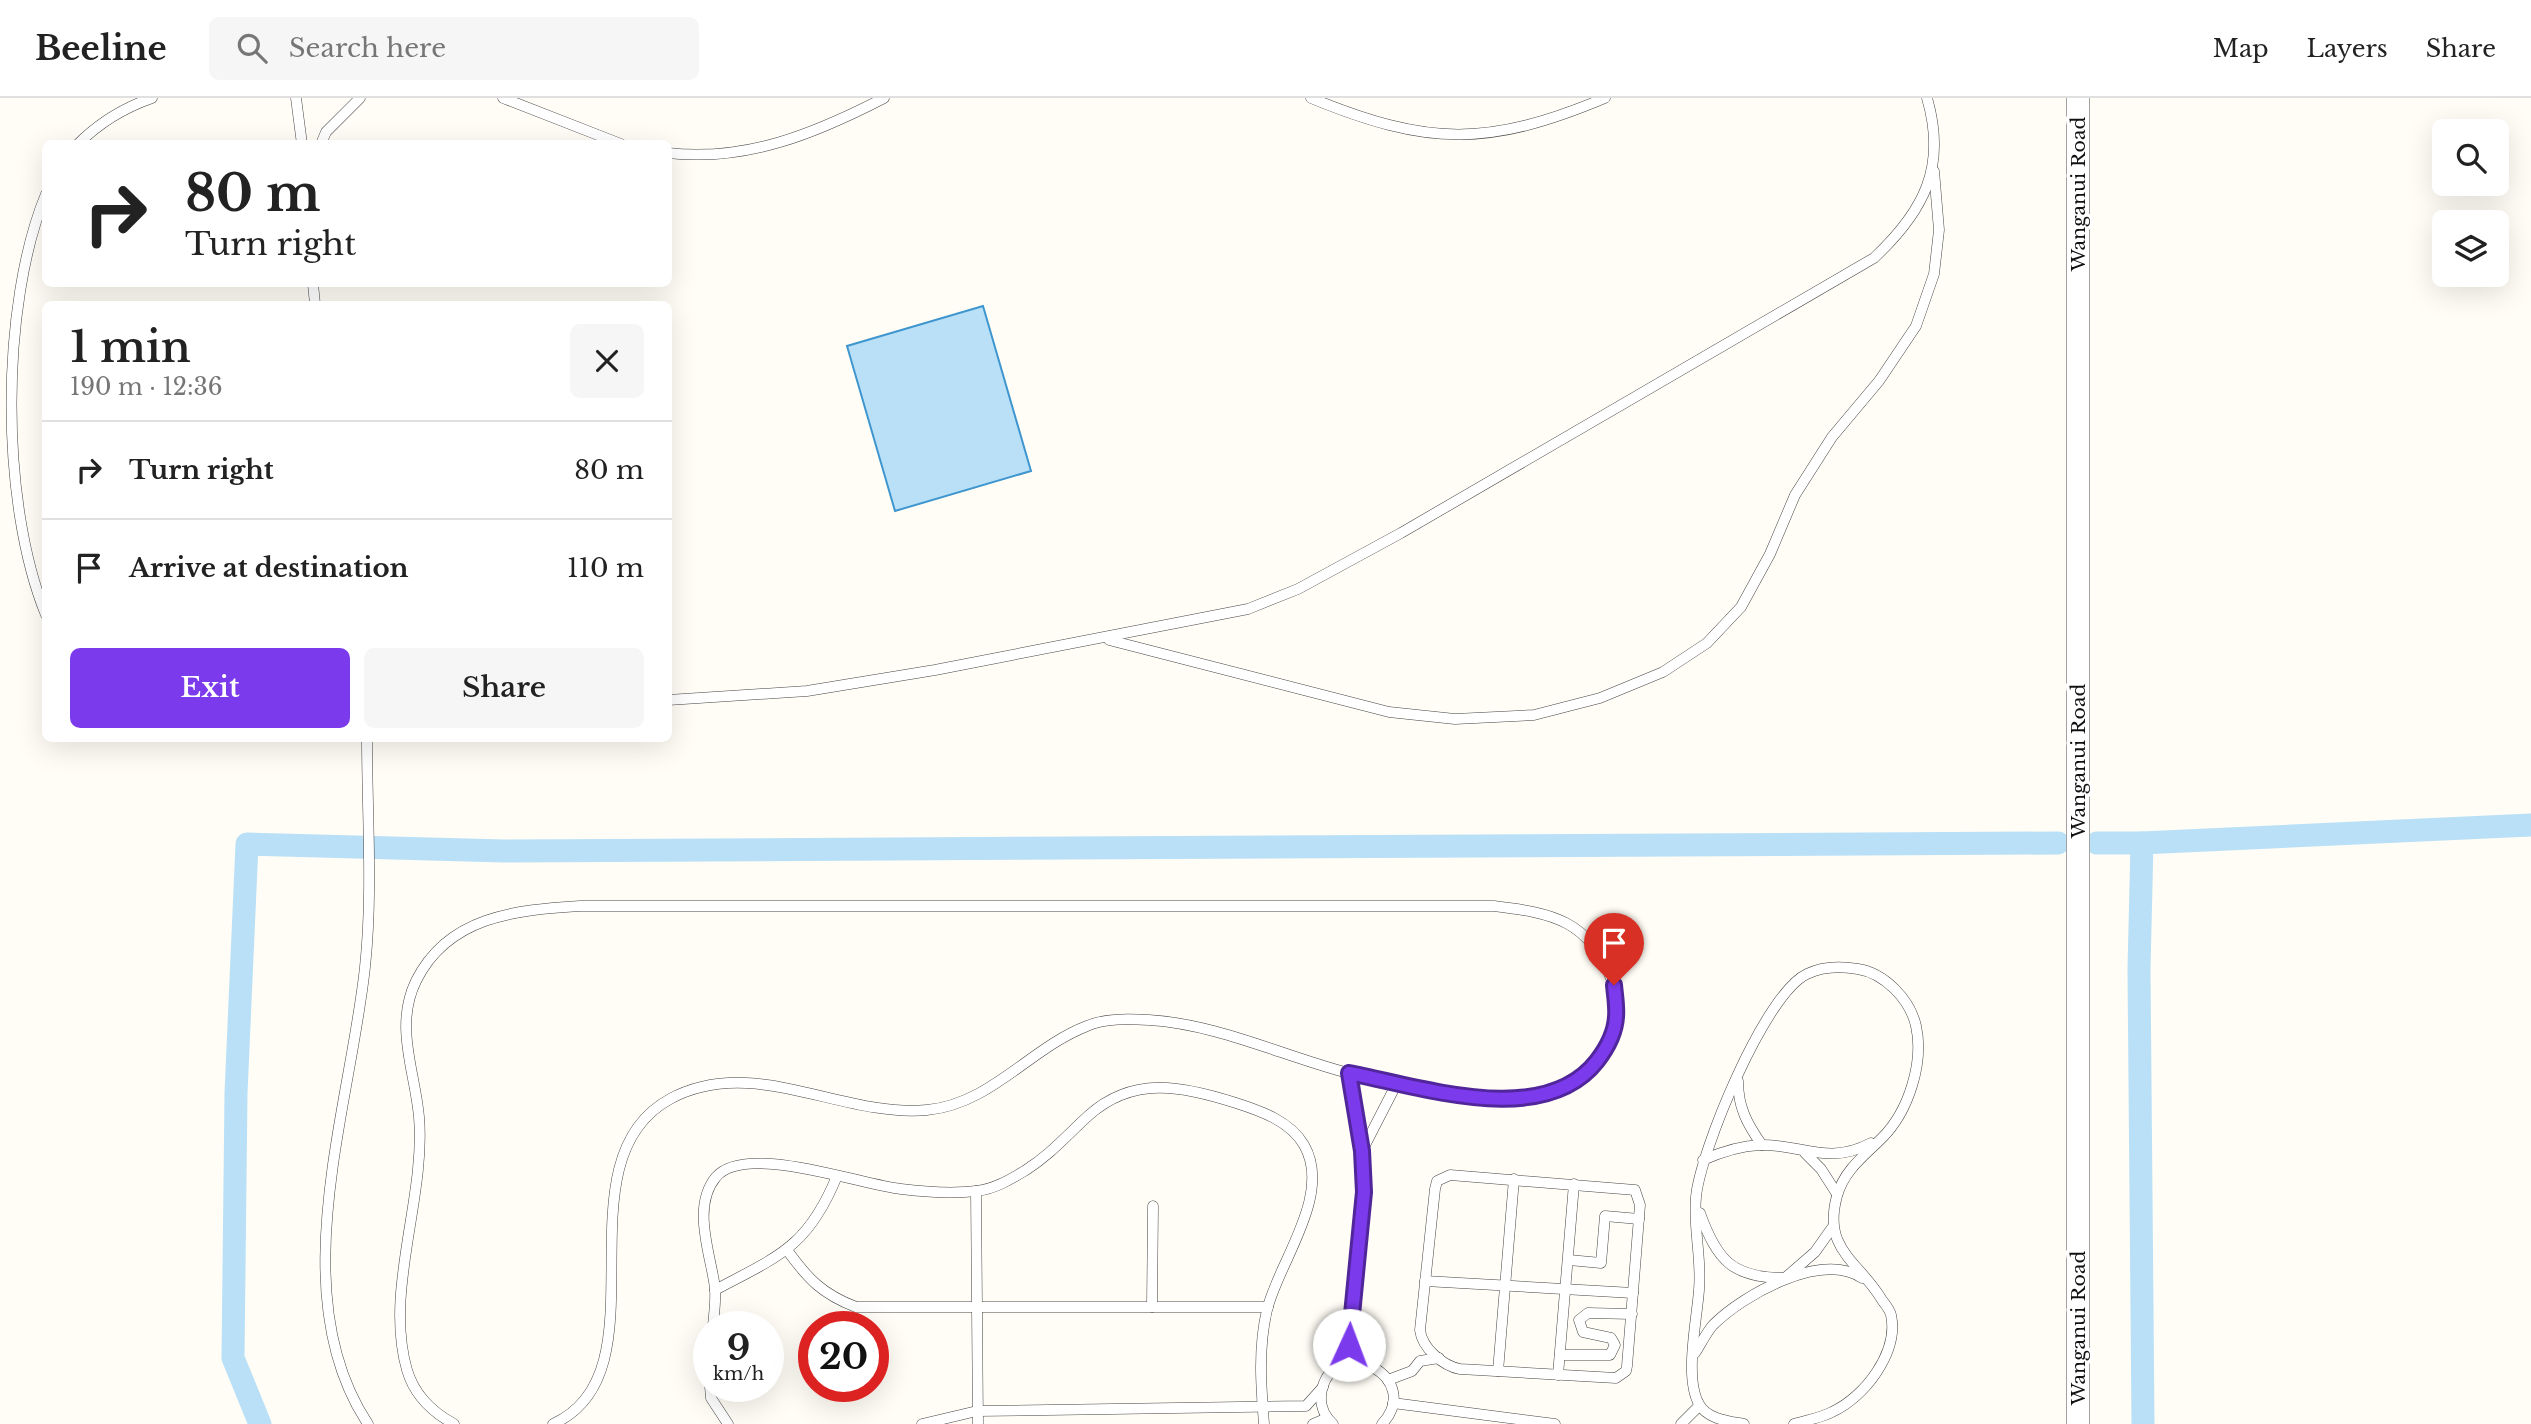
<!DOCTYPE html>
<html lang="en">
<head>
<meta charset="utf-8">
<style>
  :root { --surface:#fff; --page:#f6f6f6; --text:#222; --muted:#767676; --line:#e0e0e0; --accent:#7c3aed }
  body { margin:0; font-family:"Libre Baskerville",serif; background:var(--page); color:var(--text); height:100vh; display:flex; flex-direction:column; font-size:26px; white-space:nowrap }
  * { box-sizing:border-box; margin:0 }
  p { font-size:23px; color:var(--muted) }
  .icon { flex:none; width:38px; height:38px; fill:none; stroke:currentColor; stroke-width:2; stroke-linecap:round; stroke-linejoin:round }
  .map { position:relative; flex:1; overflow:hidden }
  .drawer { position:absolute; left:42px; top:203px; width:630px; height:441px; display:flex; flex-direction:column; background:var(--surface); border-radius:10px; box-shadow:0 7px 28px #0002 }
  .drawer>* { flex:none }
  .top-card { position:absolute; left:42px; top:42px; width:630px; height:147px; border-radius:10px; box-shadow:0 7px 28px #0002; background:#fff; color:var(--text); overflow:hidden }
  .controls { position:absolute; left:2432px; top:21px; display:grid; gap:14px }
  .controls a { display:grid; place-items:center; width:77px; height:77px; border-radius:10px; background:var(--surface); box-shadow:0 7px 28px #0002; font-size:35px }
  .speed { position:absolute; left:693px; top:1213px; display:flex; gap:14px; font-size:35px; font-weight:700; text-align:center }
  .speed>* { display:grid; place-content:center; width:91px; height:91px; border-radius:50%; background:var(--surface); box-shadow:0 7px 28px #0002; line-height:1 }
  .speed small { font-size:18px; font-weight:400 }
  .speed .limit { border:10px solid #d22; background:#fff; color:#111 }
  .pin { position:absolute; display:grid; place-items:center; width:60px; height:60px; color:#fff; margin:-72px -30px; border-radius:50% 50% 50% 0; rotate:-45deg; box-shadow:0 0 7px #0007 }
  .pin .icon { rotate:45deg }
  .me { position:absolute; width:77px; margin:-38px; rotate:2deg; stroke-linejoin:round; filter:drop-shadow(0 0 5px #0008) }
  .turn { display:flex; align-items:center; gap:24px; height:147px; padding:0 28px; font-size:32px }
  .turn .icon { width:91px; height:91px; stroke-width:2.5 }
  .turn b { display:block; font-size:49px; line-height:60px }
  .round { display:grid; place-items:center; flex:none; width:74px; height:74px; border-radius:10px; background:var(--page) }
  .summary { display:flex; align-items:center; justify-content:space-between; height:119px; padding:0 28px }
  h1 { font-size:42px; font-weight:600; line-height:52px }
  .primary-button { display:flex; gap:14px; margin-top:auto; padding:14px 28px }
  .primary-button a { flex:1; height:80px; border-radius:10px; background:var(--accent); color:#fff; font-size:28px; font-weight:600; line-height:80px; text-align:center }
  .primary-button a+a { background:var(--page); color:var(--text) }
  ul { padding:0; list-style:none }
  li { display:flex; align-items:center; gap:21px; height:98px; padding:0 28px; border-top:2px solid var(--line) }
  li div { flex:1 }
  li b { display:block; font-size:26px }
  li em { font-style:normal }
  header { display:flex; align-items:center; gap:42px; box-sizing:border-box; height:98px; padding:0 35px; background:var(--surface); border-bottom:2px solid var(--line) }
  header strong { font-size:33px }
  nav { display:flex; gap:38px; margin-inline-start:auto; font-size:24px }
  .search { width:490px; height:63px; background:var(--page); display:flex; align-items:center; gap:18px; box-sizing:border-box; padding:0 24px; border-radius:10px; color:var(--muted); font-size:26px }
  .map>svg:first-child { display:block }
  .water { fill:#b9e0f7; stroke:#3f96cf; stroke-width:2 }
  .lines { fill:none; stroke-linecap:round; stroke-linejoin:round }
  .canal { stroke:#b9e0f7; stroke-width:23 }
  .service-casing { stroke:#444; stroke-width:11 }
  .tertiary-casing { stroke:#444; stroke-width:24 }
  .service { stroke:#fff; stroke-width:10 }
  .tertiary { stroke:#fff; stroke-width:23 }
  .route-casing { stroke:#51269a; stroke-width:18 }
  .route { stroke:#7c3aed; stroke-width:12 }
  .labels { text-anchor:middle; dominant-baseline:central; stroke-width:7; stroke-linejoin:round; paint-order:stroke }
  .street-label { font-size:19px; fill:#111; stroke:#fff }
</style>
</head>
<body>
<header>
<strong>Beeline</strong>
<div class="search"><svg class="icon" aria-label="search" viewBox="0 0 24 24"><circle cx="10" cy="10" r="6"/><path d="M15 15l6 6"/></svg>Search here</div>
<nav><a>Map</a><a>Layers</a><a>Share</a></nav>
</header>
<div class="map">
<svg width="2531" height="1326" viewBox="0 0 2531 1326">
  <rect width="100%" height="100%" fill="#fffdf5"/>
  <path class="water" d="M983 208 1031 373 895 413 847 248Z"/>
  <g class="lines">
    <g class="canal">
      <path d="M2097 745H2142"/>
      <path d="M260 1326 233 1260 236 995 247 746 504 753 2058 745"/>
      <path d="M2143 1326 2139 871 2142 745 2531 727"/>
    </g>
    <defs>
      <g id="service">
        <path d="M296 0 302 46"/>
        <path d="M503 0 621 46"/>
        <path d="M1311 0C1428 48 1488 49 1605 0"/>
        <path d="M78 46C100 24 123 10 152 0"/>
        <path d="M321 46 326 34 360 0"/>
        <path d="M668 55C747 64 816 35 884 0"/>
        <path d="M46 96C0 207 0 405 46 517"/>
        <path d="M313 186 315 206"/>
        <path d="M1109 542 1389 614 1455 621 1534 617 1600 600 1663 574 1707 545 1741 509 1770 456 1795 397 1832 339 1879 283 1916 228 1934 176 1939 132 1934 73"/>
        <path d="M668 602 807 593 935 572 1248 511 1298 491 1401 435 1874 160C1924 113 1947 69 1927 0"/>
        <path d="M367 640C367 716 373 794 365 869 350 1011 282 1197 368 1326"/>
        <path d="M1349 975C1358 1031 1366 1084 1361 1141 1357 1182 1344 1222 1353 1264"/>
        <path d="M1738 983C1738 1009 1747 1026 1762 1047"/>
        <path d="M1362 1053 1397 985"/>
        <path d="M1805 1055 1821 1071 1837 1096"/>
        <path d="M1703 1062C1721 1054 1739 1048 1760 1047 1802 1046 1828 1068 1871 1045"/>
        <path d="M1450 1077 1635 1092 1640 1107 1627 1268 1626 1273 1616 1280 1460 1271C1443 1268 1422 1250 1420 1232L1435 1091 1437 1083Z"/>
        <path d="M976 1093 978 1326"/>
        <path d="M1700 1115C1717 1163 1733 1180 1785 1180L1815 1154 1832 1130"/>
        <path d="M787 1152C808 1181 822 1196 856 1209H1268"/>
        <path d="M1569 1162 1601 1165 1605 1118 1639 1121"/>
        <path d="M1425 1183 1633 1195"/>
        <path d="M715 1192C779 1158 808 1149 837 1078"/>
        <path d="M1152 1209 1153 1108"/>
        <path d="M713 1228C714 1216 716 1203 715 1190 711 1157 691 1109 716 1079 746 1044 861 1087 901 1091 925 1094 952 1096 977 1093 995 1091 1011 1081 1026 1072 1051 1056 1067 1037 1088 1018 1133 977 1183 988 1236 1005 1261 1013 1290 1023 1304 1047 1333 1097 1278 1165 1267 1212 1258 1250 1261 1288 1264 1326"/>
        <path d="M1695 1255C1701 1246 1706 1235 1713 1227 1743 1197 1821 1153 1862 1180"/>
        <path d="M1560 1257H1610L1615 1247 1611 1240 1583 1234 1579 1222 1588 1215 1632 1216"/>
        <path d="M1498 1273 1514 1081"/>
        <path d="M1558 1277 1574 1086"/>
        <path d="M1388 1282 1412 1273 1420 1263 1439 1260"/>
        <path d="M710 1288 711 1300 728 1326"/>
        <path d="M1393 1305 1555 1326"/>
        <path d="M454 1326C432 1314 414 1296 407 1272 384 1193 426 1100 419 1019 415 973 394 928 416 883 448 818 516 812 580 808H1494C1552 815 1590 822 1612 883 1621 906 1617 939 1601 958 1589 973 1577 986 1559 993 1524 1008 1486 1000 1450 994 1416 988 1382 983 1348 975 1283 958 1217 926 1149 922 1130 921 1105 920 1087 928 1030 950 991 1006 927 1012 842 1020 753 956 670 1001 554 1064 669 1274 553 1326"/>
        <path d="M922 1326 977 1313 1306 1308 1323 1289"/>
        <path d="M1313 1326 1327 1320"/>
        <path d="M1333 1326C1323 1317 1319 1304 1322 1291 1337 1234 1425 1280 1382 1326"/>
        <path d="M1681 1326 1699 1308"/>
        <path d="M1744 1326C1728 1323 1707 1321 1699 1306 1684 1280 1697 1221 1699 1192 1702 1161 1693 1130 1696 1099 1700 1054 1765 895 1807 876 1823 868 1841 868 1858 871 1884 875 1910 901 1916 928 1924 964 1909 1013 1882 1040 1865 1057 1844 1072 1837 1098 1822 1152 1859 1163 1882 1202 1885 1206 1890 1212 1891 1217 1899 1254 1865 1299 1832 1314 1821 1320 1806 1322 1794 1326"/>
      </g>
      <path id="tertiary" d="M2078 1326V0"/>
    </defs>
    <use href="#service" class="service-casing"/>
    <use href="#tertiary" class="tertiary-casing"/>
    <use href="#service" class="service"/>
    <use href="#tertiary" class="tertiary"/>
  </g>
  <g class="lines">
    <defs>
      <path id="route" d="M1349 1247 1364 1094 1362 1053 1349 975C1422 989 1544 1031 1597 963 1607 950 1615 936 1616 919 1617 909 1615 898 1614 887"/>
    </defs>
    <use href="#route" class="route-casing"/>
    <use href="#route" class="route"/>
  </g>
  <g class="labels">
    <g class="street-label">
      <text transform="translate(2078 96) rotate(-90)">Wanganui Road</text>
      <text transform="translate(2078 663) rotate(-90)">Wanganui Road</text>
      <text transform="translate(2078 1230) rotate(-90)">Wanganui Road</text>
    </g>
  </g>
</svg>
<div class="controls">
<a><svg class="icon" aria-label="search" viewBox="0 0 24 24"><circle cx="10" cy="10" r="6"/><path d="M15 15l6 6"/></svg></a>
<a><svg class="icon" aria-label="layers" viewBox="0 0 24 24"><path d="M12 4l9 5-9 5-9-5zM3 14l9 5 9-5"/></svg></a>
</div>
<div class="speed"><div>9<small>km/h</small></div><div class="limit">20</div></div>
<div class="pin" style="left:1614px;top:887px;background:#d93025"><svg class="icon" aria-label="arrive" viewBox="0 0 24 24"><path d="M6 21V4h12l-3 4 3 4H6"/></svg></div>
<svg class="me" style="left:1349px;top:1247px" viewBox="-20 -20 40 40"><circle r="19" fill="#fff"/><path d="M0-13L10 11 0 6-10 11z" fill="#7c3aed"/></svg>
<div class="top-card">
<div class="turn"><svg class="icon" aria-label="right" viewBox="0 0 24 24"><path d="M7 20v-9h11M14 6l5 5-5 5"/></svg><div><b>80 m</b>Turn right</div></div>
</div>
<section class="drawer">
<div class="summary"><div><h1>1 min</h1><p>190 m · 12:36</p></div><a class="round"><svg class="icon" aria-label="close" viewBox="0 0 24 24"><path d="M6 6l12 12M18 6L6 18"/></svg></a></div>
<ul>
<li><svg class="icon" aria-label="right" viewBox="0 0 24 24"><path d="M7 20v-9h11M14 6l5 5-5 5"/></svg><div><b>Turn right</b></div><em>80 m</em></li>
<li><svg class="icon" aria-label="arrive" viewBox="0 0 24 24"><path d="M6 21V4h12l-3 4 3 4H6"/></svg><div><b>Arrive at destination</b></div><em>110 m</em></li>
</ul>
<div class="primary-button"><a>Exit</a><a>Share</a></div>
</section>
</div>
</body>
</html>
